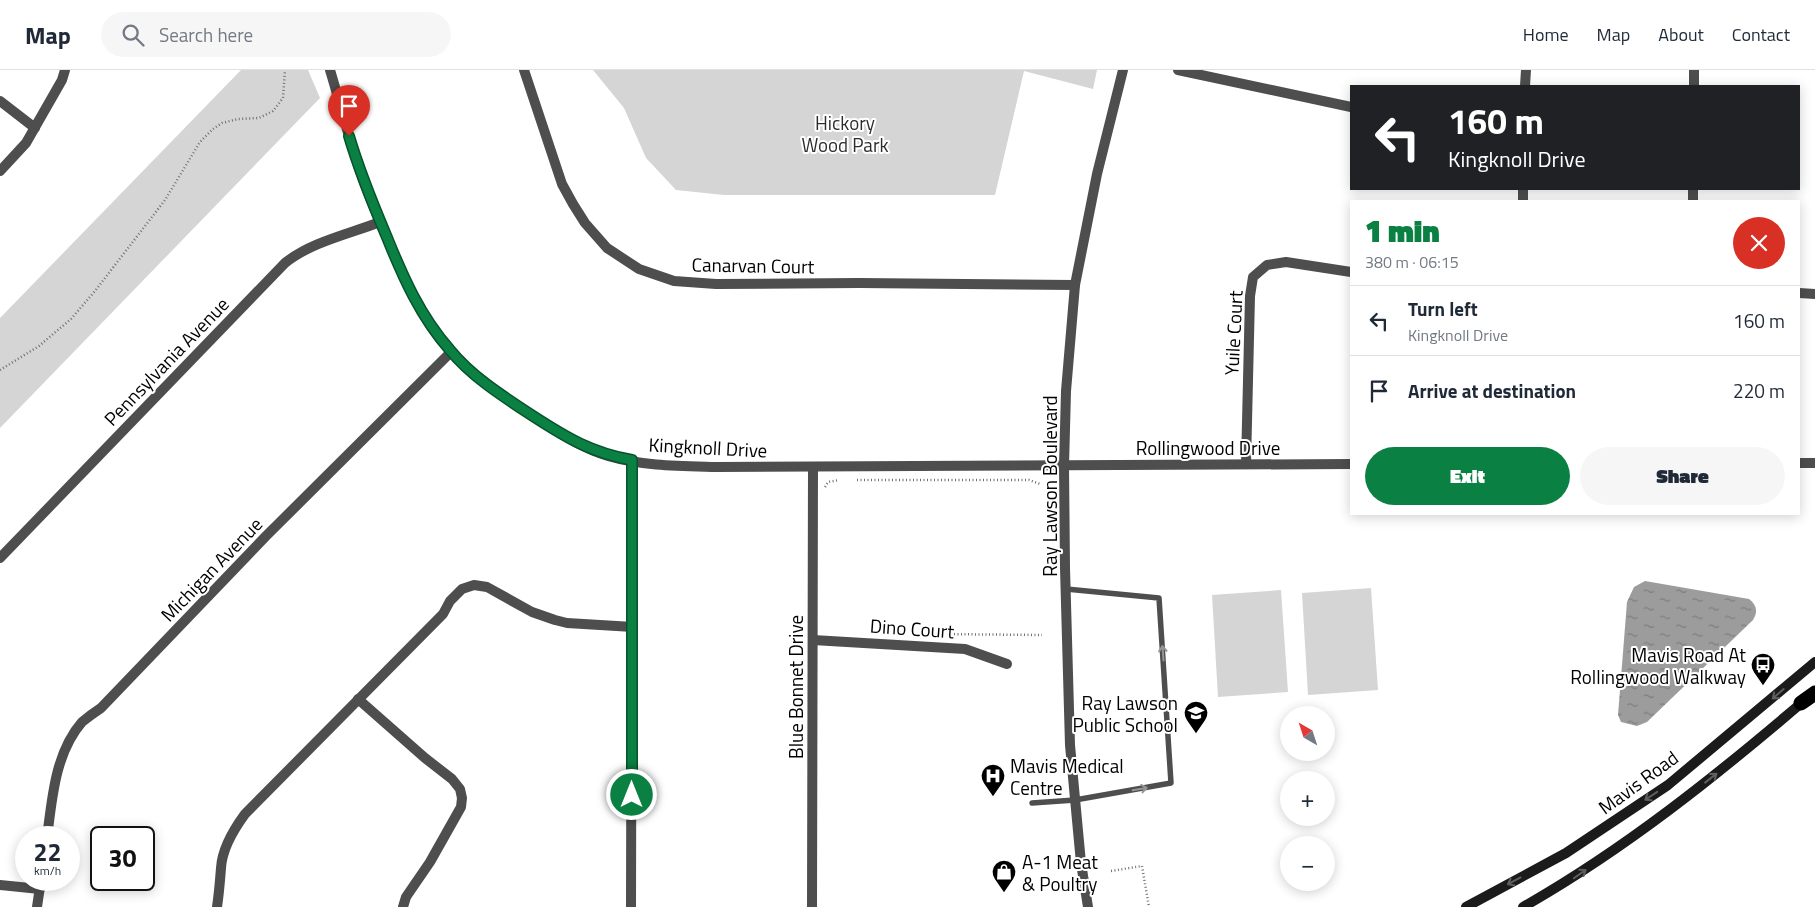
<!DOCTYPE html>
<html lang="en">
<head>
<meta charset="utf-8">
<style>
  :root { --surface:#fff; --page:#f6f6f7; --text:#1f2937; --muted:#747a83; --line:#e0e1e3; --accent:#0b8043 }
  body { margin:0; font-family:"Titillium Web",sans-serif; background:var(--page); color:var(--text); height:100vh; display:flex; flex-direction:column; font-size:19px; white-space:nowrap }
  * { box-sizing:border-box; margin:0 }
  p { font-size:16px; color:var(--muted) }
  .icon { flex:none; width:28px; height:28px; fill:none; stroke:currentColor; stroke-width:2; stroke-linecap:round; stroke-linejoin:round }
  .map { position:relative; flex:1; overflow:hidden }
  .sheet { position:absolute; left:1350px; top:130px; width:450px; height:315px; display:flex; flex-direction:column; background:var(--surface); border-radius:0px; box-shadow:0 2px 12px #0003 }
  .sheet>* { flex:none }
  .guide { position:absolute; left:1350px; top:15px; width:450px; height:105px; border-radius:0px; box-shadow:0 2px 12px #0003; background:#202124; color:#fff; overflow:hidden }
  .needle { width:32px; rotate:321deg }
  .controls { position:absolute; left:1280px; top:636px; display:grid; gap:10px }
  .controls a { display:grid; place-items:center; width:55px; height:55px; border-radius:50%; background:var(--surface); box-shadow:0 2px 12px #0003; font-size:25px }
  .speed { position:absolute; left:15px; top:756px; display:flex; gap:10px; font-size:25px; font-weight:700; text-align:center }
  .speed>* { display:grid; place-content:center; width:65px; height:65px; border-radius:50%; background:var(--surface); box-shadow:0 2px 12px #0003; line-height:1 }
  .speed small { font-size:12px; font-weight:400 }
  .speed .limit { border:2px solid #111; border-radius:8px; background:#fff; color:#111 }
  .pin { position:absolute; display:grid; place-items:center; width:42px; height:42px; color:#fff; margin:-51px -21px; border-radius:50% 50% 50% 0; rotate:-45deg; box-shadow:0 0 5px #0007 }
  .pin .icon { rotate:45deg }
  .me { position:absolute; width:55px; margin:-28px; rotate:0deg; stroke-linejoin:round; filter:drop-shadow(0 0 4px #0008) }
  .turn { display:flex; align-items:center; gap:18px; height:105px; padding:0 15px; font-size:22px }
  .turn .icon { width:65px; height:65px; stroke-width:2.5 }
  .turn b { display:block; font-size:35px; line-height:42px }
  .round { display:grid; place-items:center; flex:none; width:52px; height:52px; border-radius:26px; background:var(--page) }
  .headline { display:flex; align-items:center; justify-content:space-between; height:85px; padding:0 15px }
  h1 { font-size:30px; font-weight:800; line-height:38px; color:var(--accent) }
  .button { display:flex; gap:10px; margin-top:auto; padding:10px 15px }
  .button a { flex:1; height:58px; border-radius:30px; background:var(--accent); color:#fff; font-size:20px; font-weight:800; line-height:58px; text-align:center }
  .button a+a { background:var(--page); color:var(--text) }
  ul { padding:0; list-style:none }
  li { display:flex; align-items:center; gap:15px; height:70px; padding:0 15px; border-top:1px solid var(--line) }
  li div { flex:1 }
  li b { display:block; font-size:19px }
  li em { font-style:normal }
  header { display:flex; align-items:center; gap:30px; box-sizing:border-box; height:70px; padding:0 25px; background:var(--surface); border-bottom:1px solid var(--line) }
  header strong { font-size:24px }
  nav { display:flex; gap:28px; margin-inline-start:auto; font-size:18px }
  .search { width:350px; height:45px; background:var(--page); display:flex; align-items:center; gap:12px; box-sizing:border-box; padding:0 18px; border-radius:28px; color:var(--muted); font-size:19px }
  .map>svg:first-child { display:block }
  .green { fill:#d5d5d5 }
  .water { fill:url(#water-ripples) }
  .lines { fill:none; stroke-linecap:round; stroke-linejoin:round }
  .path { stroke:#707070; stroke-width:2.5; stroke-dasharray:1 2.5; stroke-linecap:butt }
  .service { stroke:#4e4e4e; stroke-width:5.5 }
  .minor { stroke:#4e4e4e; stroke-width:10 }
  .tertiary { stroke:#4e4e4e; stroke-width:10 }
  .secondary { stroke:#1b1b1b; stroke-width:10 }
  .motorway { stroke:#000; stroke-width:15 }
  .oneway { stroke:#959595 }
  .oneway2 { stroke:#5f5f5f }
  .route-casing { stroke:#07532c; stroke-width:12 }
  .route { stroke:#0b8043; stroke-width:9 }
  .labels { text-anchor:middle; dominant-baseline:central; stroke-width:4; stroke-linejoin:round; paint-order:stroke }
  .park-label { font-size:19px; fill:#2c2c2c; stroke:#fff }
  .street-label { font-size:19px; fill:#000; stroke:#fff }
  .poi-label { font-size:19px; fill:#000; stroke:#fff; text-anchor:end }
</style>
</head>
<body>
<header>
<strong>Map</strong>
<div class="search"><svg class="icon" aria-label="search" viewBox="0 0 24 24"><circle cx="10" cy="10" r="6"/><path d="M15 15l6 6"/></svg>Search here</div>
<nav><a>Home</a><a>Map</a><a>About</a><a>Contact</a></nav>
</header>
<div class="map">
<svg width="1815" height="837" viewBox="0 0 1815 837">
  <defs>
    <pattern id="water-ripples" width="26" height="14" patternUnits="userSpaceOnUse" patternTransform="scale(1.25)"><rect width="26" height="14" fill="#9c9c9c"/><path d="M2 4q2-2 4 0t4 0M15 11q2-2 4 0t4 0" fill="none" stroke="#7d7d7d"/></pattern>
  </defs>
  <rect width="100%" height="100%" fill="#fff"/>
  <g class="green">
    <path d="M241 0H308L320 28 0 358V248Z"/>
    <path d="M593 0H1097L1093 19 1024 1 995 125H724L676 120 646 88 624 38Z"/>
    <path d="M1371 518 1378 620 1308 625 1302 523Z"/>
    <path d="M1281 520 1288 622 1218 627 1212 525Z"/>
  </g>
  <path class="water" d="M1645 511 1749 529C1757 535 1758 542 1753 550L1647 652 1637 656 1621 652 1618 645 1627 532 1634 517Z"/>
  <g class="lines">
    <g class="path">
      <path d="M0 300 39 276 71 249 95 221 165 130 200 72 213 59 222 53 238 49 259 48 273 41 283 28 285 0"/>
      <path d="M857 410H1029L1040 414"/>
      <path d="M825 417 828 412 839 410"/>
      <path d="M933 564 1042 565"/>
      <path d="M1111 801 1142 796 1149 837"/>
    </g>
    <path class="service" d="M1032 733 1075 730 1171 713 1159 528 1066 519"/>
    <g class="minor">
      <path d="M330 0C340 33 348 66 359 98 367 123 378 147 388 171 405 211 422 251 451 282 474 307 503 327 531 345 555 360 580 378 608 386 642 396 681 396 716 397L1351 394"/>
      <path d="M524 0 562 114 573 134 585 153 607 178 639 199 674 211 716 214 859 213 1075 215"/>
      <path d="M1178 0 1351 37"/>
      <path d="M1525 16 1526 0"/>
      <path d="M1694 16V0"/>
      <path d="M0 31 35 58"/>
      <path d="M0 101 26 73 62 10 65 0"/>
      <path d="M1523 131V119"/>
      <path d="M1693 131V119"/>
      <path d="M1799 223 1815 224"/>
      <path d="M1799 393H1815"/>
      <path d="M1246 394 1250 226 1253 207 1267 195 1286 192 1351 202"/>
      <path d="M0 488 285 193C311 172 349 164 380 152"/>
      <path d="M813 570 965 579 1007 594"/>
      <path d="M358 629 425 688 452 709 460 719 462 728 461 737 430 792 406 827 403 837"/>
      <path d="M47 768C52 729 55 683 82 652 88 647 95 642 101 638L266 466 451 282"/>
      <path d="M0 815 40 819"/>
      <path d="M37 837 41 810"/>
      <path d="M217 837C219 824 220 811 221 798 222 779 234 759 245 744L443 544 450 531 462 519 474 515 487 517 532 542 555 550 567 553 633 557"/>
      <path d="M631 837 632 390"/>
      <path d="M812 837 813 397"/>
    </g>
    <path class="tertiary" d="M1088 837 1081 793 1070 675 1065 498 1064 396 1066 321 1075 215 1097 104 1123 0"/>
    <g class="secondary">
      <path d="M1466 837 1566 783 1668 715 1815 592"/>
      <path d="M1523 837C1625 779 1716 706 1805 630"/>
    </g>
    <path class="motorway" d="M1801 633 1815 623"/>
  </g>
  <defs><path id="oneway-shaft" d="M-6 0H5M1.5-3L5.5 0L1.5 3" fill="none" stroke-width="1.6" stroke-linecap="round" stroke-linejoin="round" transform="scale(1.25)"/></defs>
  <g class="oneway">
    <use href="#oneway-shaft" transform="translate(1163 583) rotate(-94)"/>
    <use href="#oneway-shaft" transform="translate(1140 719) rotate(-10)"/>
  </g>
  <g class="oneway2">
    <use href="#oneway-shaft" transform="translate(1778 624) rotate(139)"/>
    <use href="#oneway-shaft" transform="translate(1711 708) rotate(-38)"/>
    <use href="#oneway-shaft" transform="translate(1651 726) rotate(146)"/>
    <use href="#oneway-shaft" transform="translate(1580 804) rotate(-35)"/>
    <use href="#oneway-shaft" transform="translate(1514 811) rotate(152)"/>
  </g>
  <g class="lines">
    <defs>
      <path id="route" d="M349 66C359 100 372 132 386 165 403 207 420 246 450 280 472 307 504 327 533 346 567 368 592 383 632 390V725"/>
    </defs>
    <use href="#route" class="route-casing"/>
    <use href="#route" class="route"/>
  </g>
  <defs>
    <symbol id="bus-pin" viewBox="-11 -11 22 30"><path d="M0 17L-7.5 6A9.5 9.5 0 1 1 7.5 6Z" fill="#000" stroke="#fff"/><path d="M-5-6H5V4H4V6H2V4H-2V6H-4V4H-5ZM-3.5-4V0h7V-4ZM-3.5 1.2v1.5H-2V1.2ZM2 1.2v1.5H3.5V1.2Z" fill="#fff"/></symbol>
    <symbol id="school-pin" viewBox="-11 -11 22 30"><path d="M0 17L-7.5 6A9.5 9.5 0 1 1 7.5 6Z" fill="#000" stroke="#fff"/><path d="M0-5L7-2L0 1L-7-2ZM-4 1L0 2.5L4 1V4Q0 6-4 4Z" fill="#fff"/></symbol>
    <symbol id="hospital-pin" viewBox="-11 -11 22 30"><path d="M0 17L-7.5 6A9.5 9.5 0 1 1 7.5 6Z" fill="#000" stroke="#fff"/><path d="M-5-5h3v3.5h4V-5h3V5h-3V1.5h-4V5h-3Z" fill="#fff"/></symbol>
    <symbol id="shop-pin" viewBox="-11 -11 22 30"><path d="M0 17L-7.5 6A9.5 9.5 0 1 1 7.5 6Z" fill="#000" stroke="#fff"/><path d="M-5-2.5h2.3a2.7 3.5 0 0 1 5.4 0H5L5.5 6h-11ZM-1.5-2.5h3a1.5 2.3 0 0 0-3 0Z" fill="#fff"/></symbol>
  </defs>
  <g fill-rule="evenodd">
    <use href="#bus-pin" x="1749" y="581" width="28" height="38"/>
    <use href="#school-pin" x="1182" y="629" width="28" height="38"/>
    <use href="#hospital-pin" x="979" y="692" width="28" height="38"/>
    <use href="#shop-pin" x="990" y="788" width="28" height="38"/>
  </g>
  <g class="labels">
    <g class="park-label">
      <text x="845" y="52">Hickory<tspan x="845" dy="22">Wood Park</tspan></text>
    </g>
    <g class="street-label">
      <text transform="translate(753 195) rotate(1)">Canarvan Court</text>
      <text transform="translate(1233 263) rotate(-87)">Yuile Court</text>
      <text transform="translate(166 291) rotate(-46)">Pennsylvania Avenue</text>
      <text transform="translate(708 377) rotate(3)">Kingknoll Drive</text>
      <text x="1208" y="377">Rollingwood Drive</text>
      <text transform="translate(1049 416) rotate(-90)">Ray Lawson Boulevard</text>
      <text transform="translate(211 499) rotate(-46)">Michigan Avenue</text>
      <text transform="translate(912 558) rotate(4)">Dino Court</text>
      <text transform="translate(795 617) rotate(-90)">Blue Bonnet Drive</text>
      <text transform="translate(1638 712) rotate(-36)">Mavis Road</text>
    </g>
    <g class="poi-label">
      <text x="1746" y="584">Mavis Road At<tspan x="1746" dy="22">Rollingwood Walkway</tspan></text>
      <text x="1178" y="632">Ray Lawson<tspan x="1178" dy="22">Public School</tspan></text>
      <text x="1010" y="695" text-anchor="start">Mavis Medical<tspan x="1010" dy="22">Centre</tspan></text>
      <text x="1022" y="791" text-anchor="start">A-1 Meat<tspan x="1022" dy="22">&amp; Poultry</tspan></text>
    </g>
  </g>
</svg>
<div class="controls">
<a><svg class="needle" viewBox="-14 -14 28 28"><path d="M0-13l5 13h-10z" fill="#e53935"/><path d="M0 13l5-13h-10z" fill="#747a83"/></svg></a>
<a>+</a>
<a>−</a>
</div>
<div class="speed"><div>22<small>km/h</small></div><div class="limit">30</div></div>
<div class="pin" style="left:349px;top:66px;background:#d93025"><svg class="icon" aria-label="arrive" viewBox="0 0 24 24"><path d="M6 21V4h12l-3 4 3 4H6"/></svg></div>
<svg class="me" style="left:632px;top:725px" viewBox="-20 -20 40 40"><circle r="17" fill="#0b8043" stroke="#fff" stroke-width="3"/><path d="M0-11L8 9 0 5-8 9z" fill="#fff"/></svg>
<div class="guide">
<div class="turn"><svg class="icon" aria-label="left" viewBox="0 0 24 24"><path d="M17 20v-9H6M10 6l-5 5 5 5"/></svg><div><b>160 m</b>Kingknoll Drive</div></div>
</div>
<section class="sheet">
<div class="headline"><div><h1>1 min</h1><p>380 m · 06:15</p></div><a class="round" style="background:#d93025;color:#fff"><svg class="icon" aria-label="close" viewBox="0 0 24 24"><path d="M6 6l12 12M18 6L6 18"/></svg></a></div>
<ul>
<li><svg class="icon" aria-label="left" viewBox="0 0 24 24"><path d="M17 20v-9H6M10 6l-5 5 5 5"/></svg><div><b>Turn left</b><p>Kingknoll Drive</p></div><em>160 m</em></li>
<li><svg class="icon" aria-label="arrive" viewBox="0 0 24 24"><path d="M6 21V4h12l-3 4 3 4H6"/></svg><div><b>Arrive at destination</b></div><em>220 m</em></li>
</ul>
<div class="button"><a>Exit</a><a>Share</a></div>
</section>
</div>
</body>
</html>
